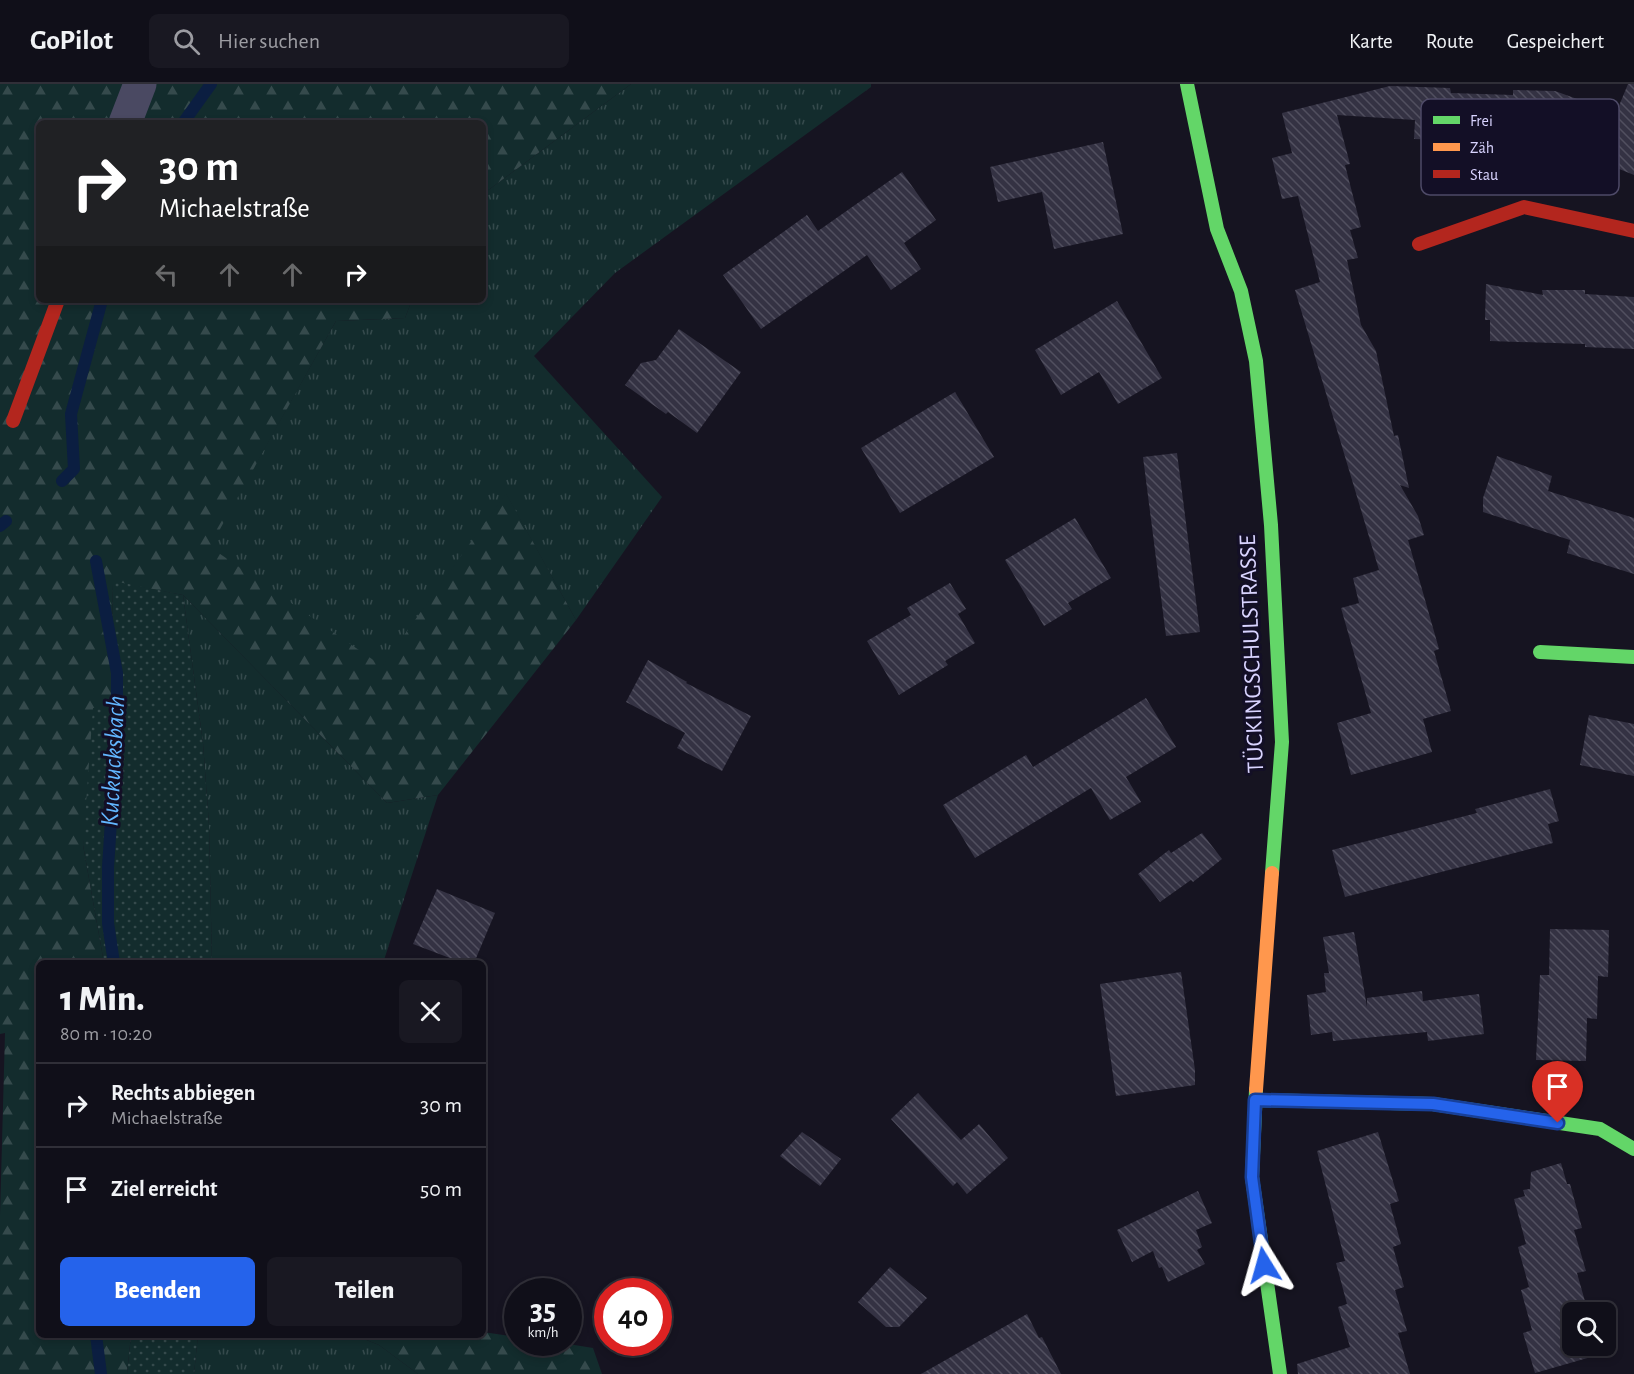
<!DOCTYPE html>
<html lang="de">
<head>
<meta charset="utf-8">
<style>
  :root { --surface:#100f19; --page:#191822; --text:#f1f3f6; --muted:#9c9ca2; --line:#302f38; --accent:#2563eb }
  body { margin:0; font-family:"Alegreya Sans",sans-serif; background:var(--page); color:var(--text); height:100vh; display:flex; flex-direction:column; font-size:22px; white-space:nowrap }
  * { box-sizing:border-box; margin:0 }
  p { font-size:20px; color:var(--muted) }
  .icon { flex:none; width:33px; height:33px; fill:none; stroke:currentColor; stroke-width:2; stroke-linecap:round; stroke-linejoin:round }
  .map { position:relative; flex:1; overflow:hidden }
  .side { position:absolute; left:36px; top:876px; width:450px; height:378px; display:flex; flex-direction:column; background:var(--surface); border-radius:9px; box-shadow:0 3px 9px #0003,0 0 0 2px var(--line) }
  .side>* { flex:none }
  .banner { position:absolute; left:36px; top:36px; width:450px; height:183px; border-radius:9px; box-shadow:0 3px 9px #0003,0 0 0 2px var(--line); background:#202124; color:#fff; overflow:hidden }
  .controls { position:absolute; left:1562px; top:1218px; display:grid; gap:12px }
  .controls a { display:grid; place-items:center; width:54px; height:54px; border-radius:9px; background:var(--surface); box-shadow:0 3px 9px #0003,0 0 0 2px var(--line); font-size:30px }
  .speed { position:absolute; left:504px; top:1194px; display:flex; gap:12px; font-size:30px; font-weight:700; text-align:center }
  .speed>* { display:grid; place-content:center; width:78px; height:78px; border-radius:50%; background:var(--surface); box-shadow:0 3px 9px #0003,0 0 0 2px var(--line); line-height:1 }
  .speed small { font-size:15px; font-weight:400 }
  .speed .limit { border:9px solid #d22; background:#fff; color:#111 }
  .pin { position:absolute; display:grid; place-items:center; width:51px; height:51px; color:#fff; margin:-62px -26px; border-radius:50% 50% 50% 0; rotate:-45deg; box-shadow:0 0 6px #0007 }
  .pin .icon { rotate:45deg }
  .me { position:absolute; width:66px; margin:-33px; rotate:352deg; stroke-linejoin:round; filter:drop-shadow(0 0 4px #0008) }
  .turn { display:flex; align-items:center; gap:21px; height:126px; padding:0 24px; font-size:27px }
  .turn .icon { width:78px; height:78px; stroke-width:2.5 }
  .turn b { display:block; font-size:42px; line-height:51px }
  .lanes { display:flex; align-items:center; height:57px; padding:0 24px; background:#0003; justify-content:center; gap:30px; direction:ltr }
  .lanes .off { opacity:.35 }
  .round { display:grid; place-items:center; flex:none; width:63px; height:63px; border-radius:9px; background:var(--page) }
  .summary { display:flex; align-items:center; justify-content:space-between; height:102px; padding:0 24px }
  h1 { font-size:36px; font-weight:800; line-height:45px }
  .action { display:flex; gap:12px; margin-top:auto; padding:12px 24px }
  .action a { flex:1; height:69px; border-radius:9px; background:var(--accent); color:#fff; font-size:24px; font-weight:800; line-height:69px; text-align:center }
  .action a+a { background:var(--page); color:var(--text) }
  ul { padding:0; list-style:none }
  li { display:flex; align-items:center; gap:18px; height:84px; padding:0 24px; border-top:2px solid var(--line) }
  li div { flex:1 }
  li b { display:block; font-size:22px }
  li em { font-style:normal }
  header { display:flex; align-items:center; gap:36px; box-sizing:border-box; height:84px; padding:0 30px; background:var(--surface); border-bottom:2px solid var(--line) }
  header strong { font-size:28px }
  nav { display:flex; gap:33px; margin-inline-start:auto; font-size:21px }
  .search { width:420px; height:54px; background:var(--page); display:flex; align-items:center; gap:15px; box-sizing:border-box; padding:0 21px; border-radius:9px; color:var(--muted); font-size:22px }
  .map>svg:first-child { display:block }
  .grass { fill:url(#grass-tufts) }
  .forest { fill:url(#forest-firs) }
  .garden { fill:url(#garden-dots) }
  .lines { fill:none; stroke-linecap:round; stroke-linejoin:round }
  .stream { stroke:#0b1e41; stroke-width:12 }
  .building { fill:url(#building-back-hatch) }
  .street { stroke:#4a4962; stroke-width:33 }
  .fast { stroke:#63d668; stroke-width:14 }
  .slow { stroke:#ff974d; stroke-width:14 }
  .jam { stroke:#b3261e; stroke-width:14 }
  .route-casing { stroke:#184099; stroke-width:15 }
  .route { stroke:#2563eb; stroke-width:10 }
  .labels { text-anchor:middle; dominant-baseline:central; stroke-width:6; stroke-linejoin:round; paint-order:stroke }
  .street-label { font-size:24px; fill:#d9d4ff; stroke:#130f26 }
  .water-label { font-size:26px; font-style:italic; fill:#62b6ff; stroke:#130f26 }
  .key { fill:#130f26; stroke:#4e4a67; stroke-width:1.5 }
  .key-label { font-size:16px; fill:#d9d4ff }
</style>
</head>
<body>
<header>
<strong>GoPilot</strong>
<div class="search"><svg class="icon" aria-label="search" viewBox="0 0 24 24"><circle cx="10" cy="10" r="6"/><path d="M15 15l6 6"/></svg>Hier suchen</div>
<nav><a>Karte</a><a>Route</a><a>Gespeichert</a></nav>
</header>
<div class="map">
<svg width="1634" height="1290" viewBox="0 0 1634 1290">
  <defs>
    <pattern id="grass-tufts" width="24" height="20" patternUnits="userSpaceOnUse" patternTransform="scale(1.5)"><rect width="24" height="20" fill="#132c2d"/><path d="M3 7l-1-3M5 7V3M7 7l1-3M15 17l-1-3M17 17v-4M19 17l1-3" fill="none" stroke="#354a4c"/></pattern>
    <pattern id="forest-firs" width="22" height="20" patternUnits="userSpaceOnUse" patternTransform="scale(1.5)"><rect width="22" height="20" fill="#132c2d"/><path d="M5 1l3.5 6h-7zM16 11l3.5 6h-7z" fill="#354a4c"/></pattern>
    <pattern id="garden-dots" width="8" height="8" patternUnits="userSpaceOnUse" patternTransform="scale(1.5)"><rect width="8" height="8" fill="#132c2d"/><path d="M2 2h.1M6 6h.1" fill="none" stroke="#354a4c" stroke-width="1.8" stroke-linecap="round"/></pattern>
    <pattern id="building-back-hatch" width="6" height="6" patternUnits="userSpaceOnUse" patternTransform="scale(1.5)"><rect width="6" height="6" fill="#343243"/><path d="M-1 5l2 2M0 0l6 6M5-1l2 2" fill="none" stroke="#514f5f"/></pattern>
  </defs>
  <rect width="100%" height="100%" fill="#161421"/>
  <g class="grass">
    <path d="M631 0H871V3L615 189 534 272 662 413 576 536 506 410 382 583 209 463 336 237 405 234 412 216H483V110Z"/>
    <path d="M183 511 387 719 438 711 383 879H212L209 741 203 659Z"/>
    <path d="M198 1251H354L379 1261 418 1290H194Z"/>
  </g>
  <g class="forest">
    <path d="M0 0H631L483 110V39H39V216H412L405 234 336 237 210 463 382 582 506 409 576 536 438 711 387 719 183 511 113 498 111 621 83 761 104 879H39V1251H131L127 1290H0V1132L5 949 0 950Z"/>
    <path d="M483 1248 517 1253 518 1258H556L593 1264 602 1290H418L379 1261 354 1251H483Z"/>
  </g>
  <g class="garden">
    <path d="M113 497 183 511 203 659 209 741 212 879H104L83 761 93 624 111 621Z"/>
    <path d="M131 1251H198L194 1290H127Z"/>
  </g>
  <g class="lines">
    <g class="stream">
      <path d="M183 39 211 0"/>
      <path d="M62 397 74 385 71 330 102 216"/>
      <path d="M0 442 6 437"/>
      <path d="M96 477 117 589V646L108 783V839L114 879"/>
      <path d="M96 1251 101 1290"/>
    </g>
  </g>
  <g class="building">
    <path d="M1628 0H1634V91L1597 76 1603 61 1414 55 1415 36 1337 31 1350 80 1345 81 1361 143 1350 146 1358 174 1347 176 1361 241 1376 267 1394 352 1398 351 1409 404 1400 401 1418 432 1424 451 1408 456 1439 565 1434 567 1451 627 1423 635 1432 668 1351 691 1337 639 1371 629 1341 524 1359 519 1353 494 1379 486 1295 206 1320 198 1298 112 1282 115 1272 74 1292 69 1282 29 1390 2 1450 4 1451 9 1513 11V6L1555 7 1616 29Z"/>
    <path d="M1103 58 1123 150 1054 165 1042 108 998 118 990 83Z"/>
    <path d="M902 88 936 136 904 159 921 185 891 206 867 171 761 245 723 191 807 131 818 147Z"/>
    <path d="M1486 200 1543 211 1542 206H1585V210L1634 213V265L1585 263V260L1490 257V236H1485Z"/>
    <path d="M1117 217 1162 294 1118 320 1099 288 1061 311 1035 266Z"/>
    <path d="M679 245 741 288 697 349 668 328 666 330 625 301 641 279 656 276Z"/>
    <path d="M955 308 994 373 900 429 861 364Z"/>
    <path d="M1177 369 1200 548 1166 552 1143 373Z"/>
    <path d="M1497 372 1552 392 1548 407 1634 434V490L1567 469 1570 456 1483 428V414Z"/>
    <path d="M1075 434 1111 494 1068 519 1072 525 1044 542 1005 476Z"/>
    <path d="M950 499 966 525 958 530 975 559 945 577 948 581 899 611 867 557 911 531 907 524Z"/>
    <path d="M648 576 687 598 686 599 751 632 722 687 677 664 685 649 626 618Z"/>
    <path d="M1146 614 1176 663 1126 693 1141 718 1110 736 1091 704 975 774 943 721 1026 671 1033 683Z"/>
    <path d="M1589 631 1634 640V692L1580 681Z"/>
    <path d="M1550 705 1559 737 1548 740 1553 759 1345 813 1332 766 1477 729 1475 725Z"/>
    <path d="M1202 749 1222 775 1193 798 1191 796 1160 818 1138 790 1169 766 1171 769Z"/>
    <path d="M437 805 495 829 474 879H463L413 860Z"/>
    <path d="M1550 845 1609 846 1608 893 1598 892 1597 935 1587 934 1586 977 1536 976 1540 891H1549Z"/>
    <path d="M1354 848 1367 923V914L1422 907 1423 917 1479 910 1484 950 1428 957 1427 948 1333 957 1332 948 1311 951 1307 911 1326 908 1324 889H1329L1323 853Z"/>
    <path d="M1181 888 1195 986V1001L1116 1012 1100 900Z"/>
    <path d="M918 1009 961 1056 979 1040 1008 1074 967 1110 957 1098 953 1102 891 1035Z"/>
    <path d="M802 1048 841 1075 820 1102 780 1072Z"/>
    <path d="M1378 1048 1399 1117 1390 1120 1401 1160 1393 1163 1404 1203 1395 1206 1407 1247 1398 1249 1410 1290H1298L1297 1280 1350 1263 1338 1223 1347 1220 1336 1179 1345 1177 1317 1067Z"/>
    <path d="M1561 1079 1567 1100H1570L1582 1144 1574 1146 1586 1187 1577 1189 1588 1228H1572V1262H1588L1591 1273 1535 1289 1523 1249 1532 1246 1521 1206 1529 1203 1518 1163 1526 1160 1514 1115 1525 1112 1523 1106 1530 1105 1531 1088Z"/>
    <path d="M1198 1107 1212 1139 1196 1146 1202 1163 1197 1166 1205 1180 1168 1198 1162 1183 1159 1184 1153 1167 1132 1178 1117 1146Z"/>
    <path d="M890 1183 927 1214 899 1243H886L858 1218Z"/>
    <path d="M1027 1230 1039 1254 1042 1253 1061 1290H921Z"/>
  </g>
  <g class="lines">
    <path class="street" d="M125 39 140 0"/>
    <g class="fast">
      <path d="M1187 0 1217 145 1241 207 1256 277 1271 441 1282 658 1272 789"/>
      <path d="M1540 568 1634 573"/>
      <path d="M1256 1006 1252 1093 1280 1290"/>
      <path d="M1255 1016 1433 1020 1600 1045 1634 1065"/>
    </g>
    <path class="slow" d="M1256 1006 1272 789"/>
    <g class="jam">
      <path d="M1419 160 1524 123 1634 147"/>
      <path d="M13 337 58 216"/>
    </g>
  </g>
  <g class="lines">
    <defs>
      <path id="route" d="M1264 1181 1252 1093 1255 1016 1433 1020 1558 1039"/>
    </defs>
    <use href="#route" class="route-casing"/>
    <use href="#route" class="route"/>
  </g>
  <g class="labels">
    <g class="street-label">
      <text transform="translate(1252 570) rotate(-92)">TÜCKINGSCHULSTRASSE</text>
    </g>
    <g class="water-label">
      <text transform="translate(113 677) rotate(-87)">Kuckucksbach</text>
    </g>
  </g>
  <rect x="1421" y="15" width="198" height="96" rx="9" class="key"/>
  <rect x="1433" y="32" width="27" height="8" fill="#63d668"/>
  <rect x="1433" y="59" width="27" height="8" fill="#ff974d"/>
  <rect x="1433" y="86" width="27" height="8" fill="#b3261e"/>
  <g class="key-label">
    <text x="1470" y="42">Frei</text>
    <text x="1470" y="69">Zäh</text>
    <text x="1470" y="96">Stau</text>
  </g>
</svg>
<div class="controls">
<a><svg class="icon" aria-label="search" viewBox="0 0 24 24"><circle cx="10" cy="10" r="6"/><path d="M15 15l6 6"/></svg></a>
</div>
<div class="speed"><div>35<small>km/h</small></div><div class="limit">40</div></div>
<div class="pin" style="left:1558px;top:1039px;background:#d93025"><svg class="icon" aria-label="arrive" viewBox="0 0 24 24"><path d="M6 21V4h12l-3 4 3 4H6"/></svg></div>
<svg class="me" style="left:1264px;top:1181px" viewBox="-20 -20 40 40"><path d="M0-17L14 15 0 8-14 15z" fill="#2563eb" stroke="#fff" stroke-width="4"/></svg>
<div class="banner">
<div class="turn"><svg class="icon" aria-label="right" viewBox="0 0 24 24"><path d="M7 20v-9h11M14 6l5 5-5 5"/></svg><div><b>30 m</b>Michaelstraße</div></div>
<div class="lanes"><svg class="icon off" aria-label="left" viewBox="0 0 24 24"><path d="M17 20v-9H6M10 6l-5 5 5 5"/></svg><svg class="icon off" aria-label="ahead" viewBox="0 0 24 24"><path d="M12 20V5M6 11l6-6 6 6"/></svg><svg class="icon off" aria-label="ahead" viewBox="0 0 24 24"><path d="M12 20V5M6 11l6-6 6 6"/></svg><svg class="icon" aria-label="right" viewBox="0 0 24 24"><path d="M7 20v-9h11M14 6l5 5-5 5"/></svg></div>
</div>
<section class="side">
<div class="summary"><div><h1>1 Min.</h1><p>80 m · 10:20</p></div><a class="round"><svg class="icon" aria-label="close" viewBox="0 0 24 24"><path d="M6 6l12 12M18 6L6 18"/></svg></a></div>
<ul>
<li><svg class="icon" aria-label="right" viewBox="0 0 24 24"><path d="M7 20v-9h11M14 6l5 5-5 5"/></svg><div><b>Rechts abbiegen</b><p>Michaelstraße</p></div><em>30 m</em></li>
<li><svg class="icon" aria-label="arrive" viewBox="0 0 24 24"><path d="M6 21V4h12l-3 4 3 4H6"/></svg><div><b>Ziel erreicht</b></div><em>50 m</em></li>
</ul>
<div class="action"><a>Beenden</a><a>Teilen</a></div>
</section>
</div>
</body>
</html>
